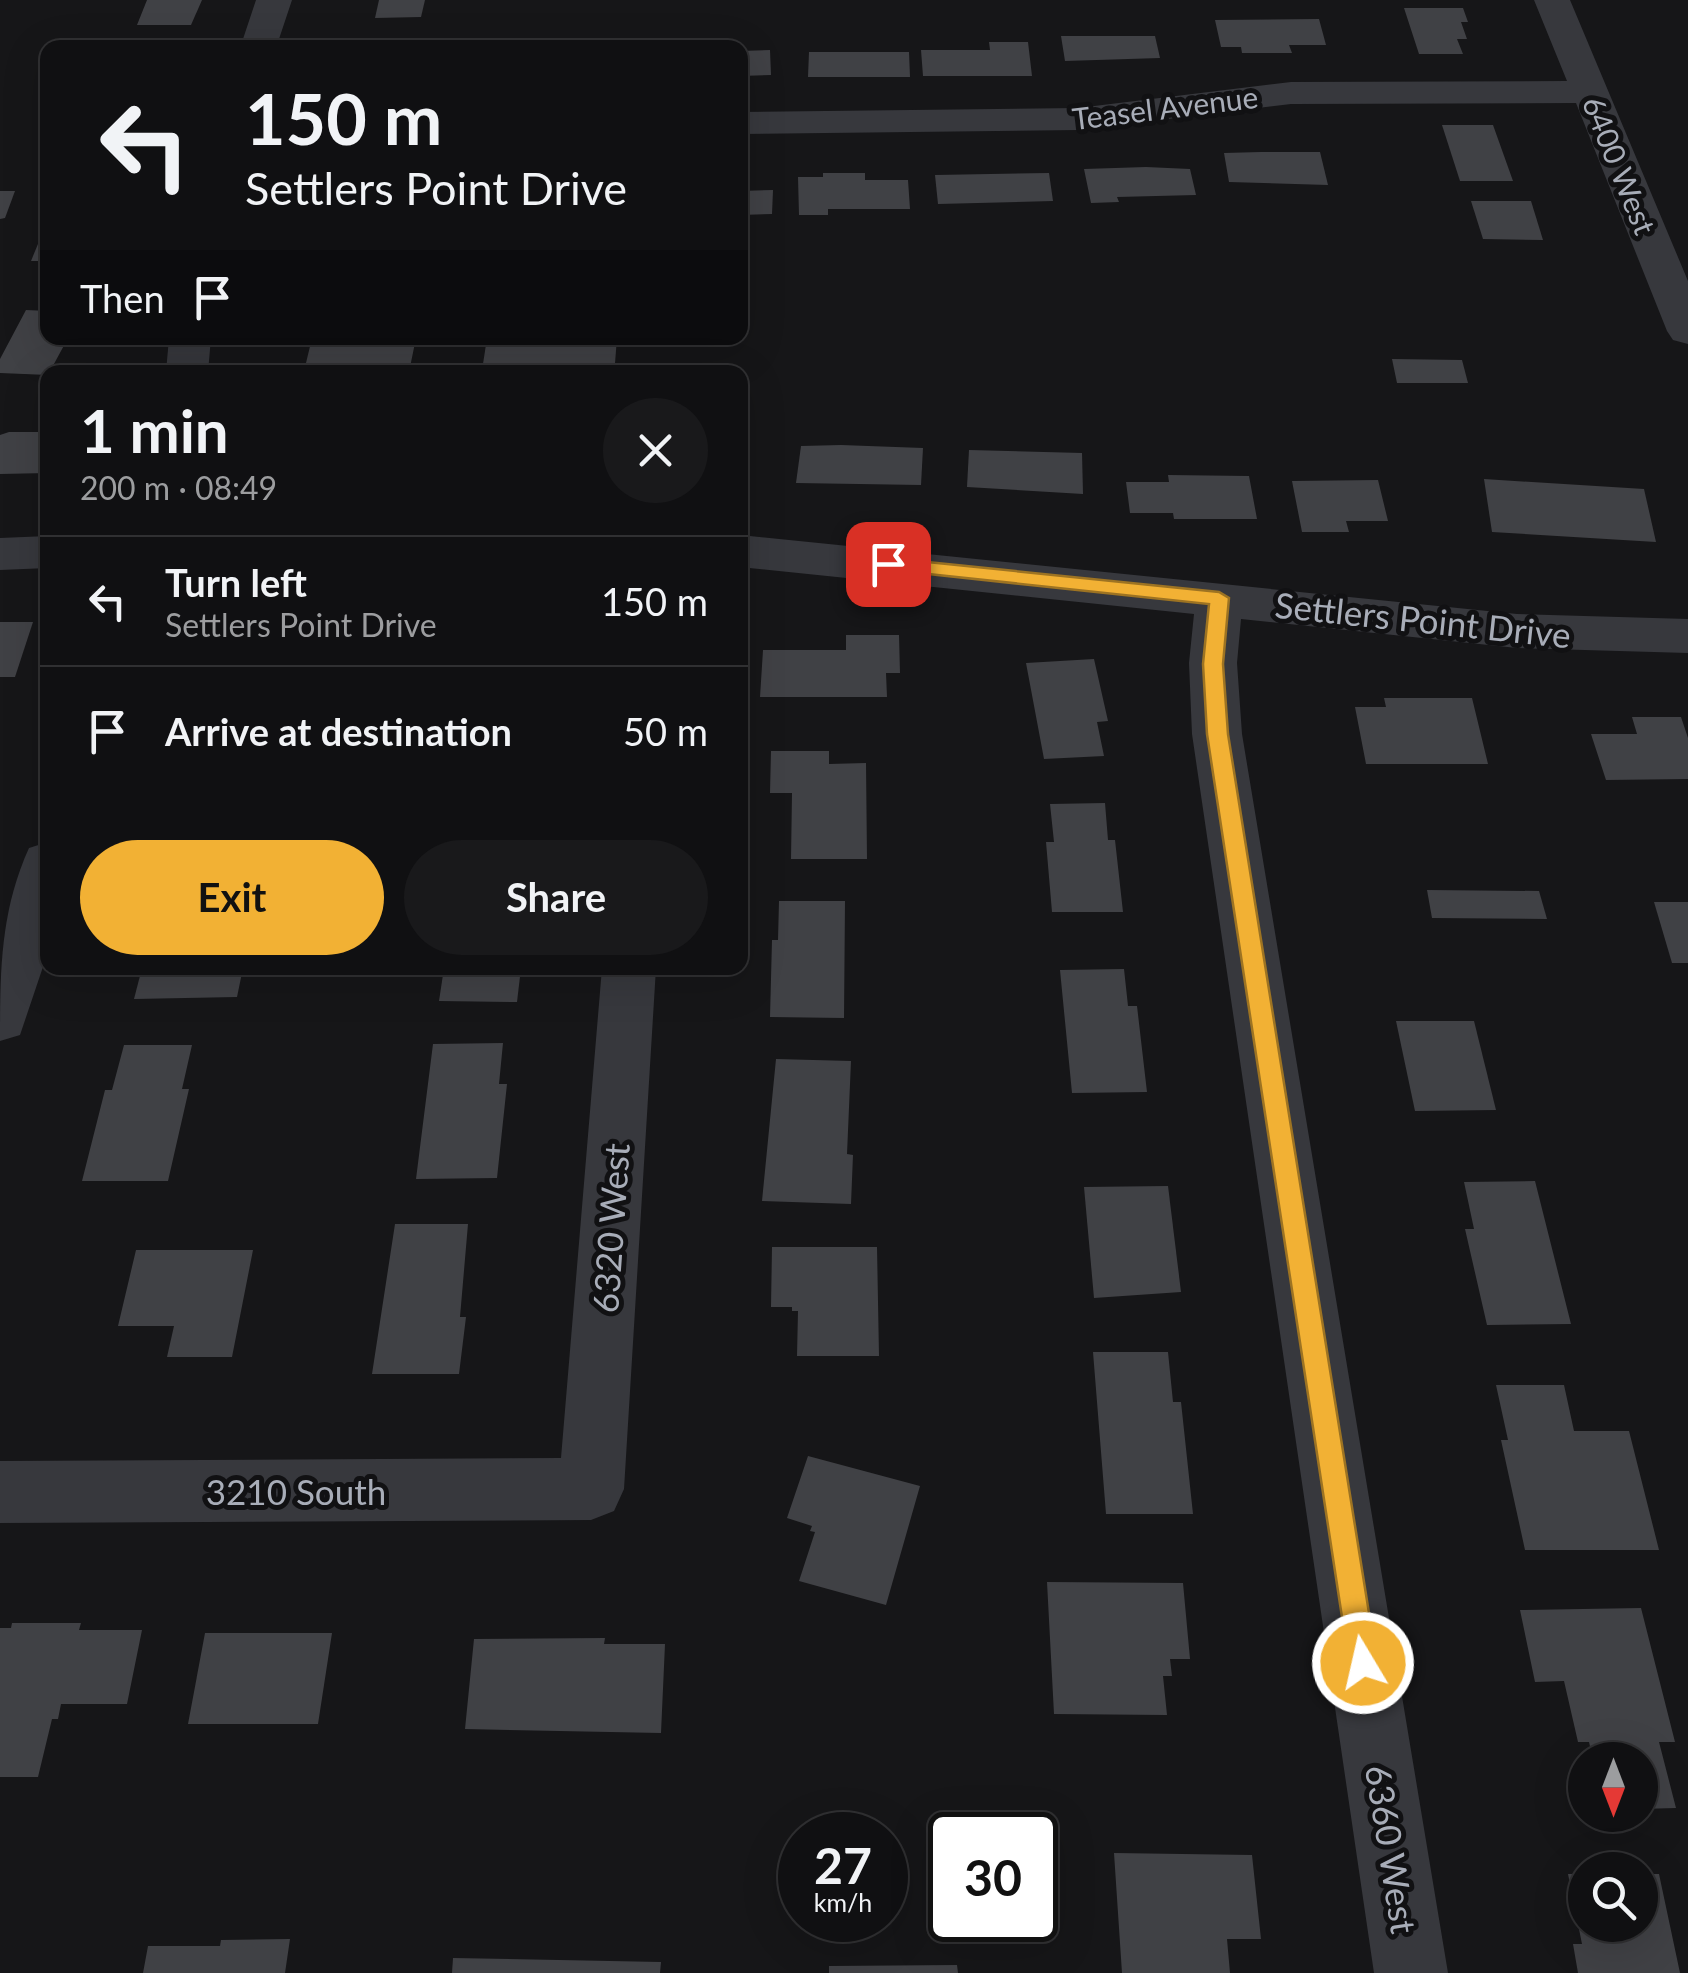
<!DOCTYPE html>
<html lang="en">
<head>
<meta charset="utf-8">
<style>
  :root { --surface:#101012; --page:#19191b; --text:#f1f3f6; --muted:#9c9d9f; --line:#303032; --accent:#f2b134 }
  body { margin:0; font-family:Lato,sans-serif; background:var(--page); color:var(--text); height:100vh; display:flex; flex-direction:column; font-size:38px; white-space:nowrap }
  * { box-sizing:border-box; margin:0 }
  p { font-size:32px; color:var(--muted) }
  .icon { flex:none; width:55px; height:55px; fill:none; stroke:currentColor; stroke-width:2; stroke-linecap:round; stroke-linejoin:round }
  .map { position:relative; flex:1; overflow:hidden }
  .panel { position:absolute; left:40px; top:365px; width:708px; height:610px; display:flex; flex-direction:column; background:var(--surface); border-radius:20px; box-shadow:0 10px 40px #0002,0 0 0 2px var(--line) }
  .panel>* { flex:none }
  .banner { position:absolute; left:40px; top:40px; width:708px; height:305px; border-radius:20px; box-shadow:0 10px 40px #0002,0 0 0 2px var(--line); background:#101012; color:var(--text); overflow:hidden }
  .needle { width:65px; rotate:180deg }
  .buttons { position:absolute; left:1568px; top:1742px; display:grid; gap:20px }
  .buttons a { display:grid; place-items:center; width:90px; height:90px; border-radius:50%; background:var(--surface); box-shadow:0 10px 40px #0002,0 0 0 2px var(--line); font-size:50px }
  .speed { position:absolute; left:778px; top:1812px; display:flex; gap:20px; font-size:50px; font-weight:700; text-align:center }
  .speed>* { display:grid; place-content:center; width:130px; height:130px; border-radius:50%; background:var(--surface); box-shadow:0 10px 40px #0002,0 0 0 2px var(--line); line-height:1 }
  .speed small { font-size:25px; font-weight:400 }
  .speed .limit { border:5px solid #111; border-radius:15px; background:#fff; color:#111 }
  .pin { position:absolute; display:grid; place-items:center; width:85px; height:85px; color:#fff; margin:-42px; border-radius:20px; box-shadow:0 5px 15px #0006 }
  .me { position:absolute; width:110px; margin:-55px; rotate:351deg; stroke-linejoin:round; filter:drop-shadow(0 0 8px #0008) }
  .turn { display:flex; align-items:center; gap:35px; height:210px; padding:0 40px; font-size:45px }
  .turn .icon { width:130px; height:130px; stroke-width:2.5 }
  .turn b { display:block; font-size:70px; line-height:85px }
  .then { display:flex; align-items:center; height:95px; padding:0 40px; background:#0003; gap:20px; font-size:38px }
  .round { display:grid; place-items:center; flex:none; width:105px; height:105px; border-radius:52px; background:var(--page) }
  .head { display:flex; align-items:center; justify-content:space-between; height:170px; padding:0 40px }
  h1 { font-size:60px; font-weight:700; line-height:75px }
  .cta { display:flex; gap:20px; margin-top:auto; padding:20px 40px }
  .cta a { flex:1; height:115px; border-radius:60px; background:var(--accent); color:#111; font-size:40px; font-weight:700; line-height:115px; text-align:center }
  .cta a+a { background:var(--page); color:var(--text) }
  ul { padding:0; list-style:none }
  li { display:flex; align-items:center; gap:30px; height:130px; padding:0 40px; border-top:2px solid var(--line) }
  li div { flex:1 }
  li b { display:block; font-size:38px }
  li em { font-style:normal }
  .map>svg:first-child { display:block }
  .building { fill:#404145 }
  .lines { fill:none; stroke-linecap:round; stroke-linejoin:round }
  .minor { fill:#37383d; fill-rule:evenodd }
  .route { fill:#f2b134; stroke:#9d7322; stroke-width:2.5 }
  .labels { text-anchor:middle; dominant-baseline:central; stroke-width:10; stroke-linejoin:round; paint-order:stroke }
  .far-street-label { font-size:30px; fill:#a8adb8; stroke:#111113 }
  .street-label { font-size:35px; fill:#a8adb8; stroke:#111113 }
</style>
</head>
<body>
<div class="map">
<svg width="1688" height="1973" viewBox="0 0 1688 1973">
  <rect width="100%" height="100%" fill="#161618"/>
  <g class="building">
    <path d="M147 0H202L191 25H137Z"/>
    <path d="M379 0H425L421 17 375 18Z"/>
    <path d="M1404 8H1463L1468 22H1461L1467 39H1457L1463 54H1419Z"/>
    <path d="M1319 19 1326 45H1289L1292 53H1242L1241 47H1221L1215 20Z"/>
    <path d="M1061 36H1155L1160 58 1065 61Z"/>
    <path d="M989 42H1028L1032 76H923L921 50H990Z"/>
    <path d="M770 50 771 75 740 76V51Z"/>
    <path d="M809 52H909L910 77H808Z"/>
    <path d="M1442 125H1493L1513 181H1460Z"/>
    <path d="M1261 152H1320L1328 185 1229 182 1224 153Z"/>
    <path d="M1146 167 1190 169 1196 195 1117 197 1119 202 1091 203 1084 169Z"/>
    <path d="M823 173H865V180H908L910 209H828V215H799L798 177H823Z"/>
    <path d="M1049 173 1053 201 938 204 935 175Z"/>
    <path d="M773 190 772 214 740 215V191Z"/>
    <path d="M0 191H15L5 218 0 219Z"/>
    <path d="M1471 201H1531L1543 240 1483 239Z"/>
    <path d="M47 222 48 261H31Z"/>
    <path d="M26 310 48 311V338H68L48 375 0 373V359Z"/>
    <path d="M312 338H416L409 372H325L327 363H306Z"/>
    <path d="M487 338H617L615 363 483 364Z"/>
    <path d="M1392 359 1462 360 1468 383H1397Z"/>
    <path d="M9 432H48V473L0 474V435Z"/>
    <path d="M740 435H749L747 470H740Z"/>
    <path d="M841 445 923 448 921 485 796 483 801 446Z"/>
    <path d="M969 450 1082 453 1083 494 967 487Z"/>
    <path d="M1168 475 1249 476 1257 519H1174L1173 513H1130L1126 482H1169Z"/>
    <path d="M1484 479 1644 489 1656 542 1492 532Z"/>
    <path d="M1378 480 1388 521H1346L1349 532H1302L1292 481Z"/>
    <path d="M0 622H33L15 677H0Z"/>
    <path d="M846 635H899L900 673H886L887 697H760L763 650H846Z"/>
    <path d="M1094 659 1108 721 1097 722 1104 756 1044 759 1026 663Z"/>
    <path d="M1384 698H1472L1488 764H1366L1355 707H1386Z"/>
    <path d="M1632 717H1681L1688 738V779L1606 780 1591 734H1637Z"/>
    <path d="M771 751H829V764L866 763 867 859H791L792 793H770Z"/>
    <path d="M1105 803 1108 840H1115L1123 912H1052L1046 842H1054L1050 804Z"/>
    <path d="M1427 890 1539 891 1547 919 1432 918Z"/>
    <path d="M779 901H845L844 1018 770 1017 772 940H778Z"/>
    <path d="M1654 902H1688V963H1672Z"/>
    <path d="M142 968H243L237 997 134 999Z"/>
    <path d="M444 968H521L517 1002 439 1001Z"/>
    <path d="M1124 969 1128 1006H1137L1147 1092 1072 1093 1060 970Z"/>
    <path d="M1396 1021H1474L1496 1110 1415 1111Z"/>
    <path d="M503 1043 499 1084H507L497 1178 416 1179 433 1044Z"/>
    <path d="M124 1045H192L182 1089H189L168 1181H82L105 1090H112Z"/>
    <path d="M776 1059 851 1061 847 1154 853 1155 851 1204 762 1201Z"/>
    <path d="M1535 1181 1571 1324 1487 1325 1465 1229H1474L1464 1182Z"/>
    <path d="M1168 1186 1181 1292 1094 1298 1084 1187Z"/>
    <path d="M395 1224H468L460 1317H466L459 1374H372Z"/>
    <path d="M772 1247H877L879 1356H797L798 1311H792V1307H771Z"/>
    <path d="M136 1250H253L232 1357H167L174 1326H118Z"/>
    <path d="M1093 1352H1168L1173 1402H1181L1193 1514H1106Z"/>
    <path d="M1496 1385H1564L1574 1431H1629L1659 1550H1525L1501 1440H1508Z"/>
    <path d="M808 1456 920 1486 886 1605 799 1581 815 1532 810 1531 812 1526 787 1518Z"/>
    <path d="M1047 1582 1183 1583 1190 1659H1170L1172 1676H1163L1167 1715 1054 1714Z"/>
    <path d="M1641 1608 1675 1742H1659L1676 1808 1640 1809V1760H1593L1589 1742H1578L1564 1681 1535 1682 1520 1610Z"/>
    <path d="M12 1623H81L79 1630H142L127 1704H61L58 1719H52L38 1777H0V1628H11Z"/>
    <path d="M205 1633H332L318 1724H188Z"/>
    <path d="M605 1638 604 1644H665L661 1733 465 1729 474 1639Z"/>
    <path d="M1114 1853 1252 1855 1261 1939H1227L1230 1973H1122Z"/>
    <path d="M1568 1874H1585V1925H1640V1874H1659L1680 1973H1578L1573 1944H1582Z"/>
    <path d="M290 1939 285 1973H143L148 1946H220L221 1940Z"/>
    <path d="M453 1958 661 1962 660 1973H452Z"/>
    <path d="M957 1965 958 1973H829V1966Z"/>
  </g>
  <g class="lines">
    <g class="minor">
      <path d="M256 0H292L276 48H240Z"/>
      <path d="M1534 0H1570L1688 281V344L1673 340 1667 331 1576 103 1291 104 1078 130 740 134V112L1078 108 1291 82 1567 81Z"/>
      <path d="M169 338H211L208 372H166Z"/>
      <path d="M740 535 1517 614 1688 619V653L1517 648 1241 619 1237 663 1242 734 1448 1973H1374L1192 734 1189 663 1194 614 740 567Z"/>
      <path d="M48 536V568L0 570V538Z"/>
      <path d="M48 842V952L20 1035 0 1041C0 972 0 912 29 848Z"/>
      <path d="M602 968H656L624 1489 614 1511 591 1520 0 1523V1461L561 1458Z"/>
    </g>
  </g>
  <path class="route" d="M888 558 1219 592 1229 598 1223 664 1228 734 1377 1663 1373 1673 1363 1677 1353 1673 1349 1663 1207 734 1203 664 1209 604 881 569V560Z"/>
  <g class="labels">
    <g class="far-street-label">
      <text transform="translate(1165 107) rotate(-7)">Teasel Avenue</text>
      <text transform="translate(1620 165) rotate(68)">6400 West</text>
    </g>
    <g class="street-label">
      <text transform="translate(1423 619) rotate(6)">Settlers Point Drive</text>
      <text transform="translate(610 1228) rotate(-86)">6320 West</text>
      <text x="296" y="1491">3210 South</text>
      <text transform="translate(1392 1849) rotate(81)">6360 West</text>
    </g>
  </g>
</svg>
<div class="buttons">
<a><svg class="needle" viewBox="-14 -14 28 28"><path d="M0-13l5 13h-10z" fill="#e53935"/><path d="M0 13l5-13h-10z" fill="#9c9d9f"/></svg></a>
<a><svg class="icon" aria-label="search" viewBox="0 0 24 24"><circle cx="10" cy="10" r="6"/><path d="M15 15l6 6"/></svg></a>
</div>
<div class="speed"><div>27<small>km/h</small></div><div class="limit">30</div></div>
<div class="pin" style="left:888px;top:564px;background:#d93025"><svg class="icon" aria-label="arrive" viewBox="0 0 24 24"><path d="M6 21V4h12l-3 4 3 4H6"/></svg></div>
<svg class="me" style="left:1363px;top:1663px" viewBox="-20 -20 40 40"><circle r="17" fill="#f2b134" stroke="#fff" stroke-width="3"/><path d="M0-11L8 9 0 5-8 9z" fill="#fff"/></svg>
<div class="banner">
<div class="turn"><svg class="icon" aria-label="left" viewBox="0 0 24 24"><path d="M17 20v-9H6M10 6l-5 5 5 5"/></svg><div><b>150 m</b>Settlers Point Drive</div></div>
<div class="then">Then<svg class="icon" aria-label="arrive" viewBox="0 0 24 24"><path d="M6 21V4h12l-3 4 3 4H6"/></svg></div>
</div>
<section class="panel">
<div class="head"><div><h1>1 min</h1><p>200 m · 08:49</p></div><a class="round"><svg class="icon" aria-label="close" viewBox="0 0 24 24"><path d="M6 6l12 12M18 6L6 18"/></svg></a></div>
<ul>
<li><svg class="icon" aria-label="left" viewBox="0 0 24 24"><path d="M17 20v-9H6M10 6l-5 5 5 5"/></svg><div><b>Turn left</b><p>Settlers Point Drive</p></div><em>150 m</em></li>
<li><svg class="icon" aria-label="arrive" viewBox="0 0 24 24"><path d="M6 21V4h12l-3 4 3 4H6"/></svg><div><b>Arrive at destination</b></div><em>50 m</em></li>
</ul>
<div class="cta"><a>Exit</a><a>Share</a></div>
</section>
</div>
</body>
</html>
